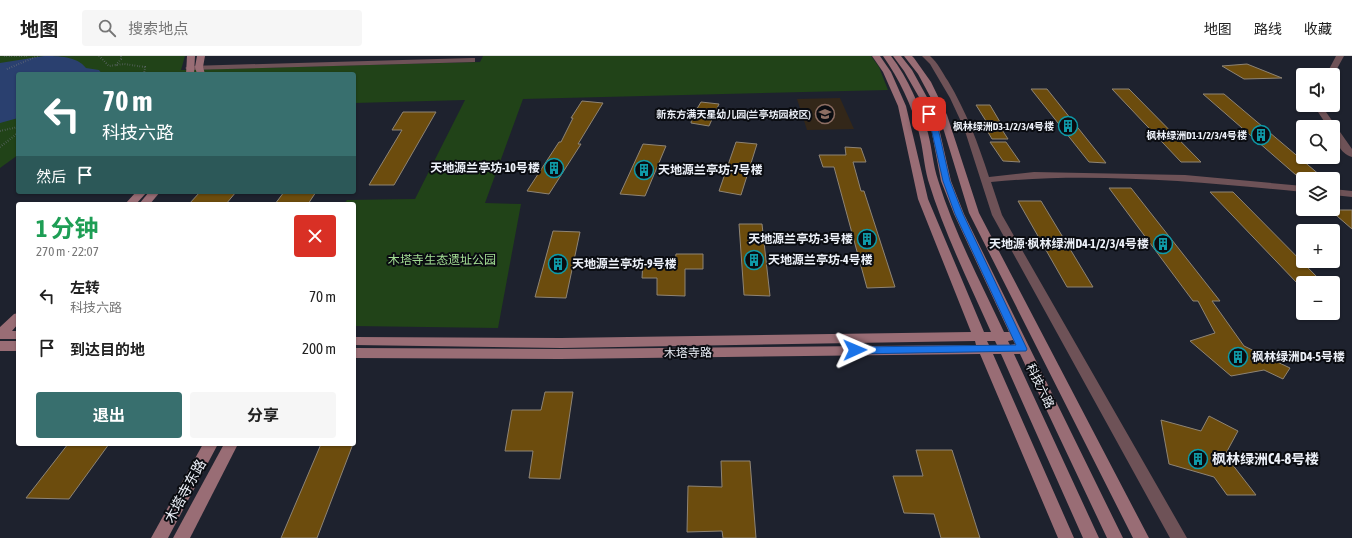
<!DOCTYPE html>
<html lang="zh">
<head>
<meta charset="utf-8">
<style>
  :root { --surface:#fff; --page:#f6f6f6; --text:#222; --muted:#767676; --line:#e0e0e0; --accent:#386f6e }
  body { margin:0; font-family:"Asap Condensed","Noto Sans SC",sans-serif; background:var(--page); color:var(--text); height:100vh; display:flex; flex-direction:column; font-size:15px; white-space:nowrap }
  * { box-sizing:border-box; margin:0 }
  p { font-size:13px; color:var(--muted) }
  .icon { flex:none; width:22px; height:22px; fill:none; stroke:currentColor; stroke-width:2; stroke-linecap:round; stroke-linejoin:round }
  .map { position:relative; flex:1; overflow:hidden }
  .sheet { position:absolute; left:16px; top:146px; width:340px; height:244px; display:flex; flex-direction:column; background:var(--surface); border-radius:4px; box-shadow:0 1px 3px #0004 }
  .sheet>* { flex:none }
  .top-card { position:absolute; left:16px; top:16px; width:340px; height:122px; border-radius:4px; box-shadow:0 1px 3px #0004; background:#386f6e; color:#fff; overflow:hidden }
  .controls { position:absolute; left:1296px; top:12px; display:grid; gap:8px }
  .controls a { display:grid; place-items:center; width:44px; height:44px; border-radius:4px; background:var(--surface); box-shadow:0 1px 3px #0004; font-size:20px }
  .pin { position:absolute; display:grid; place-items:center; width:34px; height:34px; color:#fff; margin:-17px; border-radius:8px; box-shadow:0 2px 6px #0006 }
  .me { position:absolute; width:44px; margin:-22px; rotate:89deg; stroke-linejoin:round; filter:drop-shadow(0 0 3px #0008) }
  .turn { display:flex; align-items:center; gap:14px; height:84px; padding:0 20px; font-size:18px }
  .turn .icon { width:52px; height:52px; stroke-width:2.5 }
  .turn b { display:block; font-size:28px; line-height:34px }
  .then { display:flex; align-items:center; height:38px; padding:0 20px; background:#0003; gap:8px; font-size:15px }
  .round { display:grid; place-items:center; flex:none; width:42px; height:42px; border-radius:4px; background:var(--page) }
  .overview { display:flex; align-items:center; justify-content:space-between; height:68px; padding:0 20px }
  h1 { font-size:24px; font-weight:700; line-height:30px; color:#1e9e55 }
  .action { display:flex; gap:8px; margin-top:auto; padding:8px 20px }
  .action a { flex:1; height:46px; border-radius:4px; background:var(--accent); color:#fff; font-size:16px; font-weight:700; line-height:46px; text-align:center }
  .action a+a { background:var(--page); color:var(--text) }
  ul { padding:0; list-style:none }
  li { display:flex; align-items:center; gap:12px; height:52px; padding:0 20px }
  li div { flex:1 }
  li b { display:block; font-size:15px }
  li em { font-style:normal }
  header { display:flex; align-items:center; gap:24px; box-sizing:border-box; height:56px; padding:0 20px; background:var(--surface); border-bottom:1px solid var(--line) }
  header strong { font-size:19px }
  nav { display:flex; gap:22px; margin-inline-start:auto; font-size:14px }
  .search { width:280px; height:36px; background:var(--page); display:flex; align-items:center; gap:10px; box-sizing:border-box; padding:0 14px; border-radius:4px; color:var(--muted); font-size:15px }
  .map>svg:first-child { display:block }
  .education { fill:#332719 }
  .green { fill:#214318 }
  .water { fill:#2a406f }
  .building { fill:#6c4c0d; stroke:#8e8475 }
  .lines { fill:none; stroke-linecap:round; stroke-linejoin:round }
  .path { stroke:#6b6f7a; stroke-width:2; stroke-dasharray:0.5 2; stroke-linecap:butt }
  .street { fill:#6e5257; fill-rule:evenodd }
  .secondary { fill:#996d75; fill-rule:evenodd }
  .route { fill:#1a73e8; stroke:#114b97 }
  .labels { text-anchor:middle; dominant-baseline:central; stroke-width:4; stroke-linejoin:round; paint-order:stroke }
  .far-poi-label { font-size:10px; font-weight:bold; fill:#ecf0f8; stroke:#0a0c11; text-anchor:end }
  .poi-label { font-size:12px; font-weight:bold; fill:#ecf0f8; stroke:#0a0c11; text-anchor:start }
  .park-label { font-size:12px; fill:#a3dd94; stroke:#0a0c11 }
  .street-label { font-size:12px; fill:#ecf0f8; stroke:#0a0c11 }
  .near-poi-label { font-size:14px; font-weight:bold; fill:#ecf0f8; stroke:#0a0c11; text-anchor:start }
  .near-street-label { font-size:14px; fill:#ecf0f8; stroke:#0a0c11 }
</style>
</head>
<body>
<header>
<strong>地图</strong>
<div class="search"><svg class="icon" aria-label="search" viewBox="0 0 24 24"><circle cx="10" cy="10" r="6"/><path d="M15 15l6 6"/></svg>搜索地点</div>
<nav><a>地图</a><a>路线</a><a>收藏</a></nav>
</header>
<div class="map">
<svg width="1352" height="482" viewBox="0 0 1352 482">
  <rect width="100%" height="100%" fill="#1e222e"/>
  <path class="education" d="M840 42 854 73 807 74 797 43Z"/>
  <path class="green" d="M0 0H185L181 14 480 6 483 0H871L879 11 888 34 523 43 485 147 521 148 498 272 354 270V148H344L347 144 415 143 465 44 354 47V18H18V99L0 112Z"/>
  <path class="water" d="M44 0C58 0 77 0 86 12L99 14 102 18H18V62L0 67V7Z"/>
  <g class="building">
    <path d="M1247 8 1282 22 1244 23 1222 10Z"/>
    <path d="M1031 33H1047L1106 107 1089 106Z"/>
    <path d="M1112 33H1129L1201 106H1181Z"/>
    <path d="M1203 38H1224L1321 120 1296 119Z"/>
    <path d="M582 45 603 47 578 88H581L549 138 527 135 559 86H561L573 62H571Z"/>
    <path d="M701 46 719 48 709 70 691 67 692 61Z"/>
    <path d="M976 49H990L1000 66 986 65Z"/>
    <path d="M403 56H436L394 129H369L402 74H392Z"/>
    <path d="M982 66H997L1008 83H992Z"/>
    <path d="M736 86 757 88 741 139 719 135Z"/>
    <path d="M990 86H1006L1020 106 1003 105Z"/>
    <path d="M643 88 666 90 645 140 620 138Z"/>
    <path d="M845 91 861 92 866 106H853L861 135H864L895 231 867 232 834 111H823L819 99H846Z"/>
    <path d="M1109 132H1131L1220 245H1212L1244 290 1290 312 1283 323 1264 314 1231 320 1190 285 1215 277 1198 245H1193Z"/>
    <path d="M200 136H236L226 148H189Z"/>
    <path d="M284 136H316L308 148H275Z"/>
    <path d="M1210 136H1233L1323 227H1297Z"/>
    <path d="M1018 145H1041L1093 231H1067Z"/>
    <path d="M1330 154H1352V173Z"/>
    <path d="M739 168H762L770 240 744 239Z"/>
    <path d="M553 175 580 176 566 242 535 241Z"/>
    <path d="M676 198H703V213H685V240L657 239V222H642L643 205H675Z"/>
    <path d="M545 336H573L560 423 529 422 533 395H505L512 354H541Z"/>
    <path d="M1209 360 1238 375 1225 399 1256 439H1227L1214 421 1169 408 1161 364 1201 375Z"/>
    <path d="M68 388H109L69 443 26 442Z"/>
    <path d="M321 388H353L317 482H281Z"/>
    <path d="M916 394H952L980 482H941L934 458 904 457 893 420H923Z"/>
    <path d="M721 405H750L756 482H723L722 475 687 476 688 430 722 431Z"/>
  </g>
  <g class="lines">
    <g class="path">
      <path d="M4 0H29"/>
      <path d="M99 0 109 10 124 8 145 11 144 18"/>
      <path d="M116 9 121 3V0"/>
      <path d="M7 13 38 0"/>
      <path d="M0 75 18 71"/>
      <path d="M0 91 18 77"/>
    </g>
    <g class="street">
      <path d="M922 0H930C938 7 942 16 948 25 966 55 978 87 989 121L1034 116 1185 119 1303 130V136C1201 126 1094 116 991 126L1002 159 1187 482H1170L992 159 964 72 950 42 930 8Z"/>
      <path d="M1336 0H1344L1333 20V19H1326Z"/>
      <path d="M472 2H475V6L189 14 185 12 189 10Z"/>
      <path d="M1319 49H1327L1326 56 1352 93V101C1340 98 1333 82 1333 71H1328L1318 56Z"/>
      <path d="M1333 133 1352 135V141L1333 139Z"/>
    </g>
    <g class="secondary">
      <path d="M187 0H195L194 18H186Z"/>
      <path d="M197 0H205L203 11 205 18H197L195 11Z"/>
      <path d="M872 0H880L891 16 906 50 928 143 984 276H991C969 227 944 176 928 124 924 109 923 92 919 77 912 49 899 23 883 0H891C908 22 920 50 928 77 932 92 933 109 938 124 954 176 981 227 1004 276H1009L954 158 941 125 931 72 920 43 904 15 893 0H901L912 14 928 43 939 72 951 125 964 158 1123 482H1107L1020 298H1014L1099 482H1083L1001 298H993L1074 482H1058L980 298 560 303 354 302V292L560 293 976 289 975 285 561 292 354 289V281L561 282 971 276 918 143 898 50 883 16ZM1013 284 1015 288 1010 289 1008 285ZM987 285H995L997 289H989Z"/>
      <path d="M904 0H912L914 2 931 26 947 59 979 157 1149 482H1133L969 157 944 75 932 44 918 18Z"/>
      <path d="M136 136H147L136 148H125Z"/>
      <path d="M149 136H160L150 148H139Z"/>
      <path d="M18 257V268L12 275H18V283H0V271L14 258Z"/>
      <rect x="0" y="285" width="18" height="10"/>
      <path d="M203 388H218L168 482H151Z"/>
      <path d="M224 388H238L190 482H173Z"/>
    </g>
  </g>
  <path class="route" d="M929 56 933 58 938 72 950 125 963 158 1027 293 1026 295 855 298 850 294 855 291 1016 289 955 158 943 125 931 72 926 58Z"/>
  <defs>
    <symbol id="school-ring" viewBox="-11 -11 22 22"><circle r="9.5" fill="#0a0c11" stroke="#8d6e63" stroke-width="1.5"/><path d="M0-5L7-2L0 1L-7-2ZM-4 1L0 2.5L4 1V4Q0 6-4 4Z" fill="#8d6e63"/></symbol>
    <symbol id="building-ring" viewBox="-11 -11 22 22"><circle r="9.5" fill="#0a0c11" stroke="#0f9aa8" stroke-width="1.5"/><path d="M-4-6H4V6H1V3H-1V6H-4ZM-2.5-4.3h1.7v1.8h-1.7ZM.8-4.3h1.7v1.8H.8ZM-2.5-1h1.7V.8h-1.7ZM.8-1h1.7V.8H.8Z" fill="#0f9aa8"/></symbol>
  </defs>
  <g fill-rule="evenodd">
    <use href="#school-ring" x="814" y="47" width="22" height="22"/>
    <use href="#building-ring" x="1057" y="59" width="22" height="22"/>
    <use href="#building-ring" x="1250" y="68" width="22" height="22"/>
    <use href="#building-ring" x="543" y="101" width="22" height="22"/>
    <use href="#building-ring" x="633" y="103" width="22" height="22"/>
    <use href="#building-ring" x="856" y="172" width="22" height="22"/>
    <use href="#building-ring" x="1152" y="177" width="22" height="22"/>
    <use href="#building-ring" x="743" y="193" width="22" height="22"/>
    <use href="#building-ring" x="547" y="197" width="22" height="22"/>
    <use href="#building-ring" x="1227" y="290" width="22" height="22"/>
    <use href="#building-ring" x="1187" y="392" width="22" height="22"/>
  </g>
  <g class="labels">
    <g class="far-poi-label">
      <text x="811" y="58">新东方满天星幼儿园(兰亭坊园校区)</text>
      <text x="1054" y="70">枫林绿洲D3-1/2/3/4号楼</text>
      <text x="1247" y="79">枫林绿洲D1-1/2/3/4号楼</text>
    </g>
    <g class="poi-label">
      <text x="540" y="112" text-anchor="end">天地源兰亭坊-10号楼</text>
      <text x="658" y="114">天地源兰亭坊-7号楼</text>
      <text x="853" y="183" text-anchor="end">天地源兰亭坊-3号楼</text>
      <text x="1149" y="188" text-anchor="end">天地源·枫林绿洲D4-1/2/3/4号楼</text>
      <text x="768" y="204">天地源兰亭坊-4号楼</text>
      <text x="572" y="208">天地源兰亭坊-9号楼</text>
      <text x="1252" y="301">枫林绿洲D4-5号楼</text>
    </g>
    <g class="park-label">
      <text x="442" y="204">木塔寺生态遗址公园</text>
    </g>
    <g class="street-label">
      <text transform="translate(688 297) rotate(-1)">木塔寺路</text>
      <text transform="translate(1040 330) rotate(64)">科技六路</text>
    </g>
    <g class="near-poi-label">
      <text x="1212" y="403">枫林绿洲C4-8号楼</text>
    </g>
    <g class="near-street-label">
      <text transform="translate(185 435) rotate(-61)">木塔寺东路</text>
    </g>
  </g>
</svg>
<div class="controls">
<a><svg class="icon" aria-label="sound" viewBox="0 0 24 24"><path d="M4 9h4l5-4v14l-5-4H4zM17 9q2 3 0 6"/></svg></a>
<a><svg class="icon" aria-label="search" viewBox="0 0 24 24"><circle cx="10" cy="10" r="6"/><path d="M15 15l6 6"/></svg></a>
<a><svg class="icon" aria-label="layers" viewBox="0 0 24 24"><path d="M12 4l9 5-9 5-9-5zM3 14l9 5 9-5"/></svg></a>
<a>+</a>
<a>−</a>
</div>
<div class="pin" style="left:929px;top:58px;background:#d93025"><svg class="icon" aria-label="arrive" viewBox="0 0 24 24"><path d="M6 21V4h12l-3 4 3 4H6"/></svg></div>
<svg class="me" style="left:855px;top:294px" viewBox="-20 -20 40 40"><path d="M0-17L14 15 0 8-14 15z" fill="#1a73e8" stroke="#fff" stroke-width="4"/></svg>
<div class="top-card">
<div class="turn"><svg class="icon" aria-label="left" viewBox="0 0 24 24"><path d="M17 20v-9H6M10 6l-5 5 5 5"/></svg><div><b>70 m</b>科技六路</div></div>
<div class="then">然后<svg class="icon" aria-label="arrive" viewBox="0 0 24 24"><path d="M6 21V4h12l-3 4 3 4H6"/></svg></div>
</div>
<section class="sheet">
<div class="overview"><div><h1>1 分钟</h1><p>270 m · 22:07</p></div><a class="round" style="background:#d93025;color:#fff"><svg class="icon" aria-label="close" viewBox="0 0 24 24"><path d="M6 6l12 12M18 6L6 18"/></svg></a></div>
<ul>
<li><svg class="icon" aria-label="left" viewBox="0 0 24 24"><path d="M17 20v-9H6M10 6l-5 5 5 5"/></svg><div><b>左转</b><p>科技六路</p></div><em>70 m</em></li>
<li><svg class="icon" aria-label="arrive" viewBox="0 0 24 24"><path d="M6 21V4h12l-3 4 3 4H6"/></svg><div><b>到达目的地</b></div><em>200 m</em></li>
</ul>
<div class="action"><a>退出</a><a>分享</a></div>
</section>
</div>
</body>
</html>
